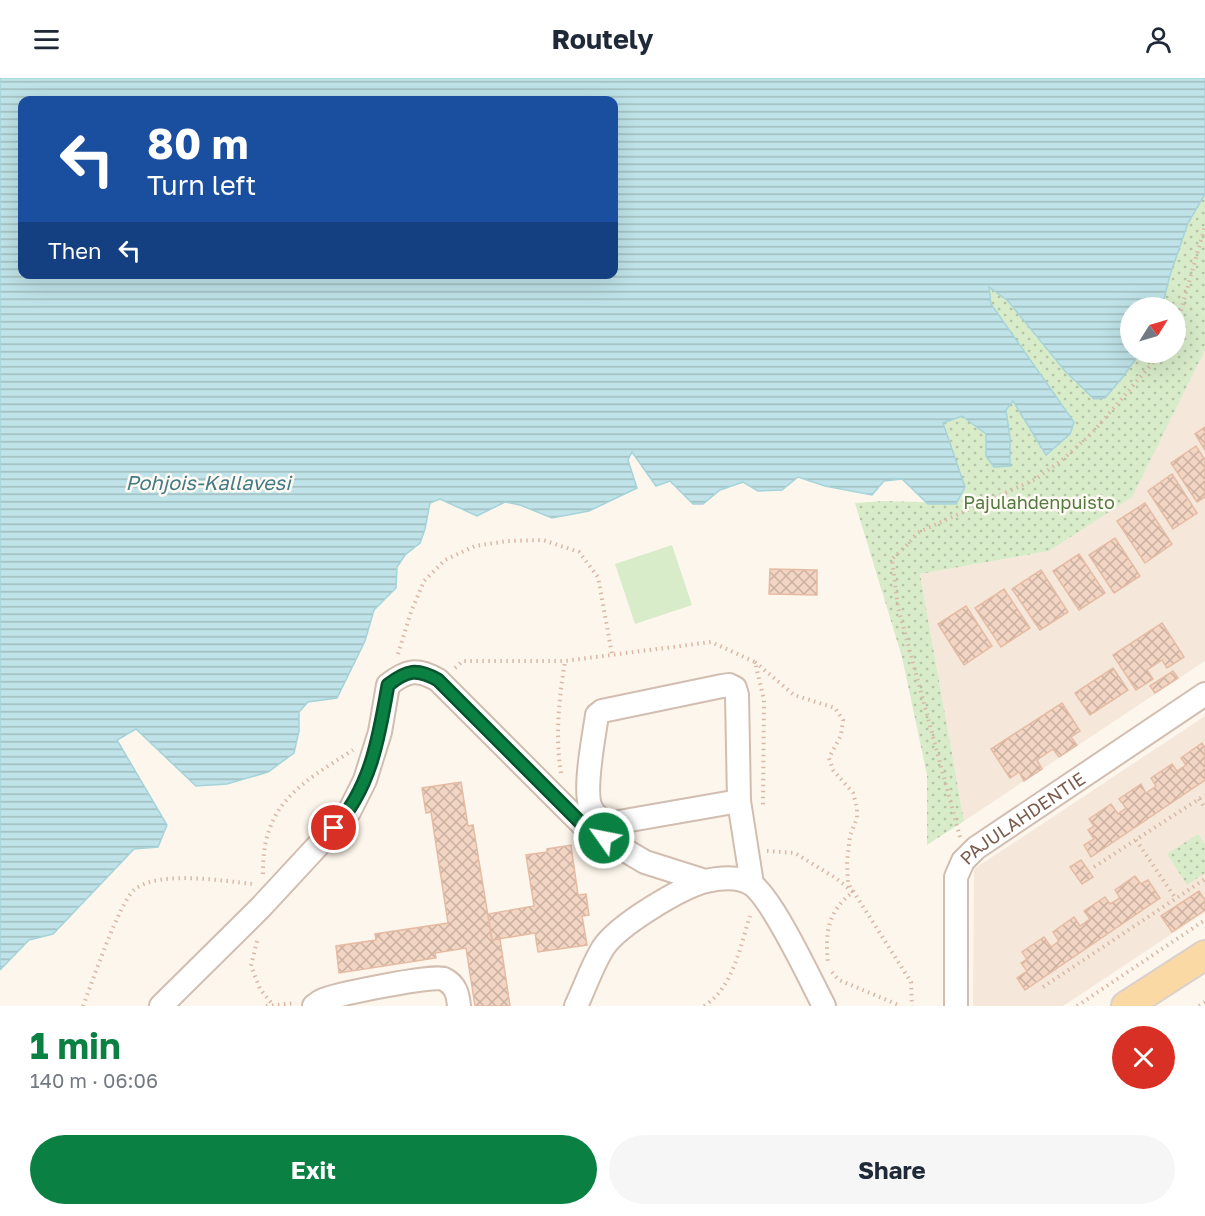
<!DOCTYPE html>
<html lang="en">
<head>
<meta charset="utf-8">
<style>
  :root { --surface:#fff; --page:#f6f6f7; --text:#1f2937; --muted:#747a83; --accent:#0b8043 }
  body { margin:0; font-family:"Golos Text",sans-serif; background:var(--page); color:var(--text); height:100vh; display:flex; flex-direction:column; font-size:22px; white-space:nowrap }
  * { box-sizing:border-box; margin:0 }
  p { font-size:20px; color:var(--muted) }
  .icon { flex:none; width:33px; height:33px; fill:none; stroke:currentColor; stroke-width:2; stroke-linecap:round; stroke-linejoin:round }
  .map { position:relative; height:928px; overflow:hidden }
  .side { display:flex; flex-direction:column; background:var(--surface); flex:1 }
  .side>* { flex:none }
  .top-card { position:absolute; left:18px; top:18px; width:600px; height:183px; border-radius:12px; box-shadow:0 6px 24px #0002; background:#1a4fa0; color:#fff; overflow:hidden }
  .needle { width:39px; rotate:53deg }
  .tools { position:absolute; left:1120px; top:219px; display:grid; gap:12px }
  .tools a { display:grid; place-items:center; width:66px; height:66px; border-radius:50%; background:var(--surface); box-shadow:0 6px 24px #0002; font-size:30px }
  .pin { position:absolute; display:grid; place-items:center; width:51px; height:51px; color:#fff; margin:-26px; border:3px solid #fff; border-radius:50%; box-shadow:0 2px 6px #0007 }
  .me { position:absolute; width:66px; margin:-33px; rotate:303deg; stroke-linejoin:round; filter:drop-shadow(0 0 4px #0008) }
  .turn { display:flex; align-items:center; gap:21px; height:126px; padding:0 30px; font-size:27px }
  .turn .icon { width:78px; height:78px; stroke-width:2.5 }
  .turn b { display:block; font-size:42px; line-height:51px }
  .then { display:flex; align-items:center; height:57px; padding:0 30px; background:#0003; gap:12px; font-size:22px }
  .round { display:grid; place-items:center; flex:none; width:63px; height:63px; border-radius:32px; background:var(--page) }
  .head { display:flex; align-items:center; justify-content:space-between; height:102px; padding:0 30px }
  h1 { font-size:36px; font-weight:700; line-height:45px; color:var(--accent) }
  .cta { display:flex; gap:12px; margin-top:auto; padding:12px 30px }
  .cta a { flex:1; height:69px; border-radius:36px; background:var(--accent); color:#fff; font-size:24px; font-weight:700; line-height:69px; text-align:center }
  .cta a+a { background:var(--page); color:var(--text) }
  header { display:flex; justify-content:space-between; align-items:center; height:78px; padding:0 30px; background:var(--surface); font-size:27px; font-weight:700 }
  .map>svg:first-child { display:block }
  .residential { fill:#f5e8da }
  .grass { fill:url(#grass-dots) }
  .pitch { fill:#d8ecc9 }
  .water { fill:url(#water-rules); stroke:#a5d3da; stroke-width:1.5; fill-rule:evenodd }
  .building { fill:url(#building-cross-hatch); stroke:#e6bba3; stroke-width:1.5 }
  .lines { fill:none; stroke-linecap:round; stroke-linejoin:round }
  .minor-casing { stroke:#d1beb0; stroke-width:26 }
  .major-casing { stroke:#dad1cd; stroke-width:32 }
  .path { stroke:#d9b8a5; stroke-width:4; stroke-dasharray:1.5 4.5; stroke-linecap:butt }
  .minor { stroke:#fff; stroke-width:22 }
  .major { stroke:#fbd9a5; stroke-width:28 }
  .route-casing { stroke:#07532c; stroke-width:15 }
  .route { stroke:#0b8043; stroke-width:10 }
  .labels { text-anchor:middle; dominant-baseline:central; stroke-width:5; stroke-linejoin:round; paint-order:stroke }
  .park-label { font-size:18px; fill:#537a41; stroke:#fffaf3 }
  .street-label { font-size:18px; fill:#7a5c4d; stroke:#fffaf3 }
  .water-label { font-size:20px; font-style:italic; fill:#437c86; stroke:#fffaf3 }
</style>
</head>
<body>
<header><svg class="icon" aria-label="menu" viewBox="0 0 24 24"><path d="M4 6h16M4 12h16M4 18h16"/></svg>Routely<svg class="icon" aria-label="person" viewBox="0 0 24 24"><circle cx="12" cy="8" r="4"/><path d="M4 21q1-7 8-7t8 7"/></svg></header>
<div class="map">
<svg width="1205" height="928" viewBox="0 0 1205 928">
  <defs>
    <pattern id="grass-dots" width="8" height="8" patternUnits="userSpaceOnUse" patternTransform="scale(1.5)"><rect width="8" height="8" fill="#d8ecc9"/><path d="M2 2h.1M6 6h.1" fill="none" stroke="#b4c2a5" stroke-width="1.8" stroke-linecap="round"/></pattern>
    <pattern id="water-rules" width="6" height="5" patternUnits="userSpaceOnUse" patternTransform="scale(1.5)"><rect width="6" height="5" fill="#bfe3e8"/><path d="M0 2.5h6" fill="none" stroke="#a0bbbe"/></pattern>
    <pattern id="building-cross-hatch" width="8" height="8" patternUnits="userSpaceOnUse" patternTransform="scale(1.5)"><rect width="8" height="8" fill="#f3d5c3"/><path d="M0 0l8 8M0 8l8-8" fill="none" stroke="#cab0a1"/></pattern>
  </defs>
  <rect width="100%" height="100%" fill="#fdf6ec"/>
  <g class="residential">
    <path d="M1205 272V583L964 743 920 496 1049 473 1131 419Z"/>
    <path d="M1205 638V834L1063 928H973L974 791Z"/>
  </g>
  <g class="grass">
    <path d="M1205 116V272L1132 419 1049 473 920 496 964 743 927 767V697L902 579 855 425 884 423 956 425 965 408 943 345 962 338 986 356V377L1010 360 1006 332 1014 323 1045 377 1070 356 1074 344 991 226 989 208 1008 223 1065 293 1122 300 1140 275 1176 274V230L1162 229 1170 197 1188 145Z"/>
    <path d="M1198 756 1205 766V795L1187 807 1167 776Z"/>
  </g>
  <path class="pitch" d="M672 467 692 527 635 546 615 486Z"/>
  <path class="water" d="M0 0H1205V116L1188 145 1170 197 1162 229 1131 230V274L1140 275 1122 300 1105 320 1094 321 1065 293 1008 223 989 209 991 226 1074 344 1070 356 1046 377 1013 323 1006 332 1010 360V388L994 389 986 378V356L962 338 943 345 965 409 956 426H928L902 401 884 403 872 417 825 408 798 399 782 412 758 413 743 404 720 412 703 426H693L670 403 656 408 632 374 628 382 637 410 589 433 552 440 520 427 505 424 477 438 440 421 430 425 425 451 420 465 405 477 397 489 396 510 374 532 365 563 337 620 308 624 299 634V653L294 675 268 694 227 706 196 708 136 651 117 662 167 747 158 769 134 771 53 856 29 862 0 892ZM22 22H614V196H22Z"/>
  <g class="building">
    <path d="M1205 349V372L1195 356Z"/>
    <path d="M1196 368 1205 382V419L1197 424 1171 385Z"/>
    <path d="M1172 396 1197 435 1173 451 1148 413Z"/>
    <path d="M1145 425 1172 466 1145 485 1117 443Z"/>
    <path d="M1115 460 1140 498 1114 515 1089 477Z"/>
    <path d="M1079 476 1105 515 1079 532 1053 493Z"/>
    <path d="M770 491 817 492V517L769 516Z"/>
    <path d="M1041 492 1068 534 1040 552 1012 511Z"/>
    <path d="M1004 511 1030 550 1001 569 975 530Z"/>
    <path d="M966 528 992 568 964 587 938 546Z"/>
    <path d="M1162 545 1184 579 1167 590 1162 582 1147 592 1153 601 1136 612 1113 577Z"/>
    <path d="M1113 590 1128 612 1090 637 1075 615Z"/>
    <path d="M1173 593 1178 600 1155 615 1150 608Z"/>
    <path d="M1062 625 1080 653 1071 659 1077 667 1059 679 1053 671 1037 682 1042 691 1024 703 1019 694 1010 700 991 671Z"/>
    <path d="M1202 665 1205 670V702L1091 779 1084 767 1094 761 1088 752 1094 748 1089 741 1111 726 1118 736 1126 730 1119 721 1141 706 1146 715 1156 708 1151 700 1172 686 1177 693 1186 687 1181 680Z"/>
    <path d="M461 704 468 748 473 747 492 862 500 861 510 928H475L466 870 435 875 436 880 339 895 336 868 376 862 375 856 448 845 431 734 426 735 422 710Z"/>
    <path d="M571 767 578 817 586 816 589 837 582 838 587 867 538 874 535 855 492 862 488 836 534 828 526 777 547 774V771Z"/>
    <path d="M1081 782 1093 799 1082 806 1070 789Z"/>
    <path d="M1135 798 1141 806 1148 802 1160 820 1025 912 1017 900 1027 893 1021 885 1027 881 1022 874 1044 859 1051 869 1059 863 1053 854 1074 839 1080 848 1090 841 1084 833 1105 819 1110 826 1120 820 1115 812Z"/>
    <path d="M1199 813 1205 822V832L1172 854 1161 838Z"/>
  </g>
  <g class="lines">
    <defs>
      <g id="minor">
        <path d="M739 723 613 745C603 743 596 740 591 730 583 713 594 658 597 637L602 633 722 608 729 607 735 610 737 617 739 723 752 806"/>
        <path d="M161 928 261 829 349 734 365 702 380 654 388 607C407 592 417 590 438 602L584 748 645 784 705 803"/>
        <path d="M314 928C318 925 321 922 326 921 340 916 435 896 444 901 456 907 458 917 459 928"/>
        <path d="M576 928C585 909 592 888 603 870 618 847 680 810 706 803 720 800 739 798 751 806 772 819 811 903 824 928"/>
        <path id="s1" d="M956 928V799L963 783 976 770 1205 616"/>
      </g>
      <path id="major" d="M1126 928 1205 877"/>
    </defs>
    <use href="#minor" class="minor-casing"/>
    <use href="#major" class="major-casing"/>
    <g class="path">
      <path d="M1176 250 1205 148"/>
      <path d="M398 576 411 534 424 503 445 482 475 468 507 463 543 462 579 474 598 499 612 576"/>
      <path d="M755 584 794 617 835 630 843 642 841 657 829 680 833 692 853 715 857 730V740L850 758 847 784 848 805 911 904 912 928"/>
      <path d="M455 590 463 583H565L711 564 755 584 764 622 763 730"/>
      <path d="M561 695C555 657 559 621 565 583"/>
      <path d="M1199 721 1205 730"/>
      <path d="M960 759 898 529 892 481 908 466 917 455 1036 401 1062 382 1092 355 1162 274"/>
      <path d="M1136 762 1176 821"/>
      <path d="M767 773 795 775 837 801 853 814C827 834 825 855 828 886"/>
      <path d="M1094 789 1205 717"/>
      <path d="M263 796C262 726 300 706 353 672"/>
      <path d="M257 863 251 888 260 911 273 927"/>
      <path d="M832 894 839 902 901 928"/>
      <path d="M1043 909 1205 801"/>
      <path d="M83 928C92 905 119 824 135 811 161 792 223 803 253 806"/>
      <path d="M266 928 296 925"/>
      <path d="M704 928C733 910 740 869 750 838"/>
      <path d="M1077 928 1205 842"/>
      <path d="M1199 928 1205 924"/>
    </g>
    <use href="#minor" class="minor"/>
    <use href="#major" class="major"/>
  </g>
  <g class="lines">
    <defs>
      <path id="route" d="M334 750C371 710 379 659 388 607 407 592 417 590 438 602L584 748 604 760"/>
    </defs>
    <use href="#route" class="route-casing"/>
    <use href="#route" class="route"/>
  </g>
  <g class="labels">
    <g class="park-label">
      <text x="1039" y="424">Pajulahdenpuisto</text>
    </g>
    <g class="street-label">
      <text stroke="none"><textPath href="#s1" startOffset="220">PAJULAHDENTIE</textPath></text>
    </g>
    <g class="water-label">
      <text x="208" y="404">Pohjois-Kallavesi</text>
    </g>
  </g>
</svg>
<div class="tools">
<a><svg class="needle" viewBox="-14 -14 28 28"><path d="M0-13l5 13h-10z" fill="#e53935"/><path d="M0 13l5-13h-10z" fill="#747a83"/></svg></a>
</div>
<div class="pin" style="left:334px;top:750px;background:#d93025"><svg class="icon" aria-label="arrive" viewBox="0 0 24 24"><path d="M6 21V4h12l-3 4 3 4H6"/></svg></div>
<svg class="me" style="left:604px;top:760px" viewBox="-20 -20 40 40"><circle r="17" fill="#0b8043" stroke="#fff" stroke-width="3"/><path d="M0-11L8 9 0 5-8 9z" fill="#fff"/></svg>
<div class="top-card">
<div class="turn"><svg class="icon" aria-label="left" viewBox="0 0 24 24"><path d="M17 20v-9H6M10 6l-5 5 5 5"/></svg><div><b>80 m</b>Turn left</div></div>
<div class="then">Then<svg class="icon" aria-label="left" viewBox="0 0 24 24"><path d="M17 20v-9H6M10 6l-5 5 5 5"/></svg></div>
</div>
</div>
<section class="side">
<div class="head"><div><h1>1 min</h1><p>140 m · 06:06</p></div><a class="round" style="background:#d93025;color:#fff"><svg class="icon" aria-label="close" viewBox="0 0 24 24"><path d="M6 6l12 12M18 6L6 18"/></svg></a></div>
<div class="cta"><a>Exit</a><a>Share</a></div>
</section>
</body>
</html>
